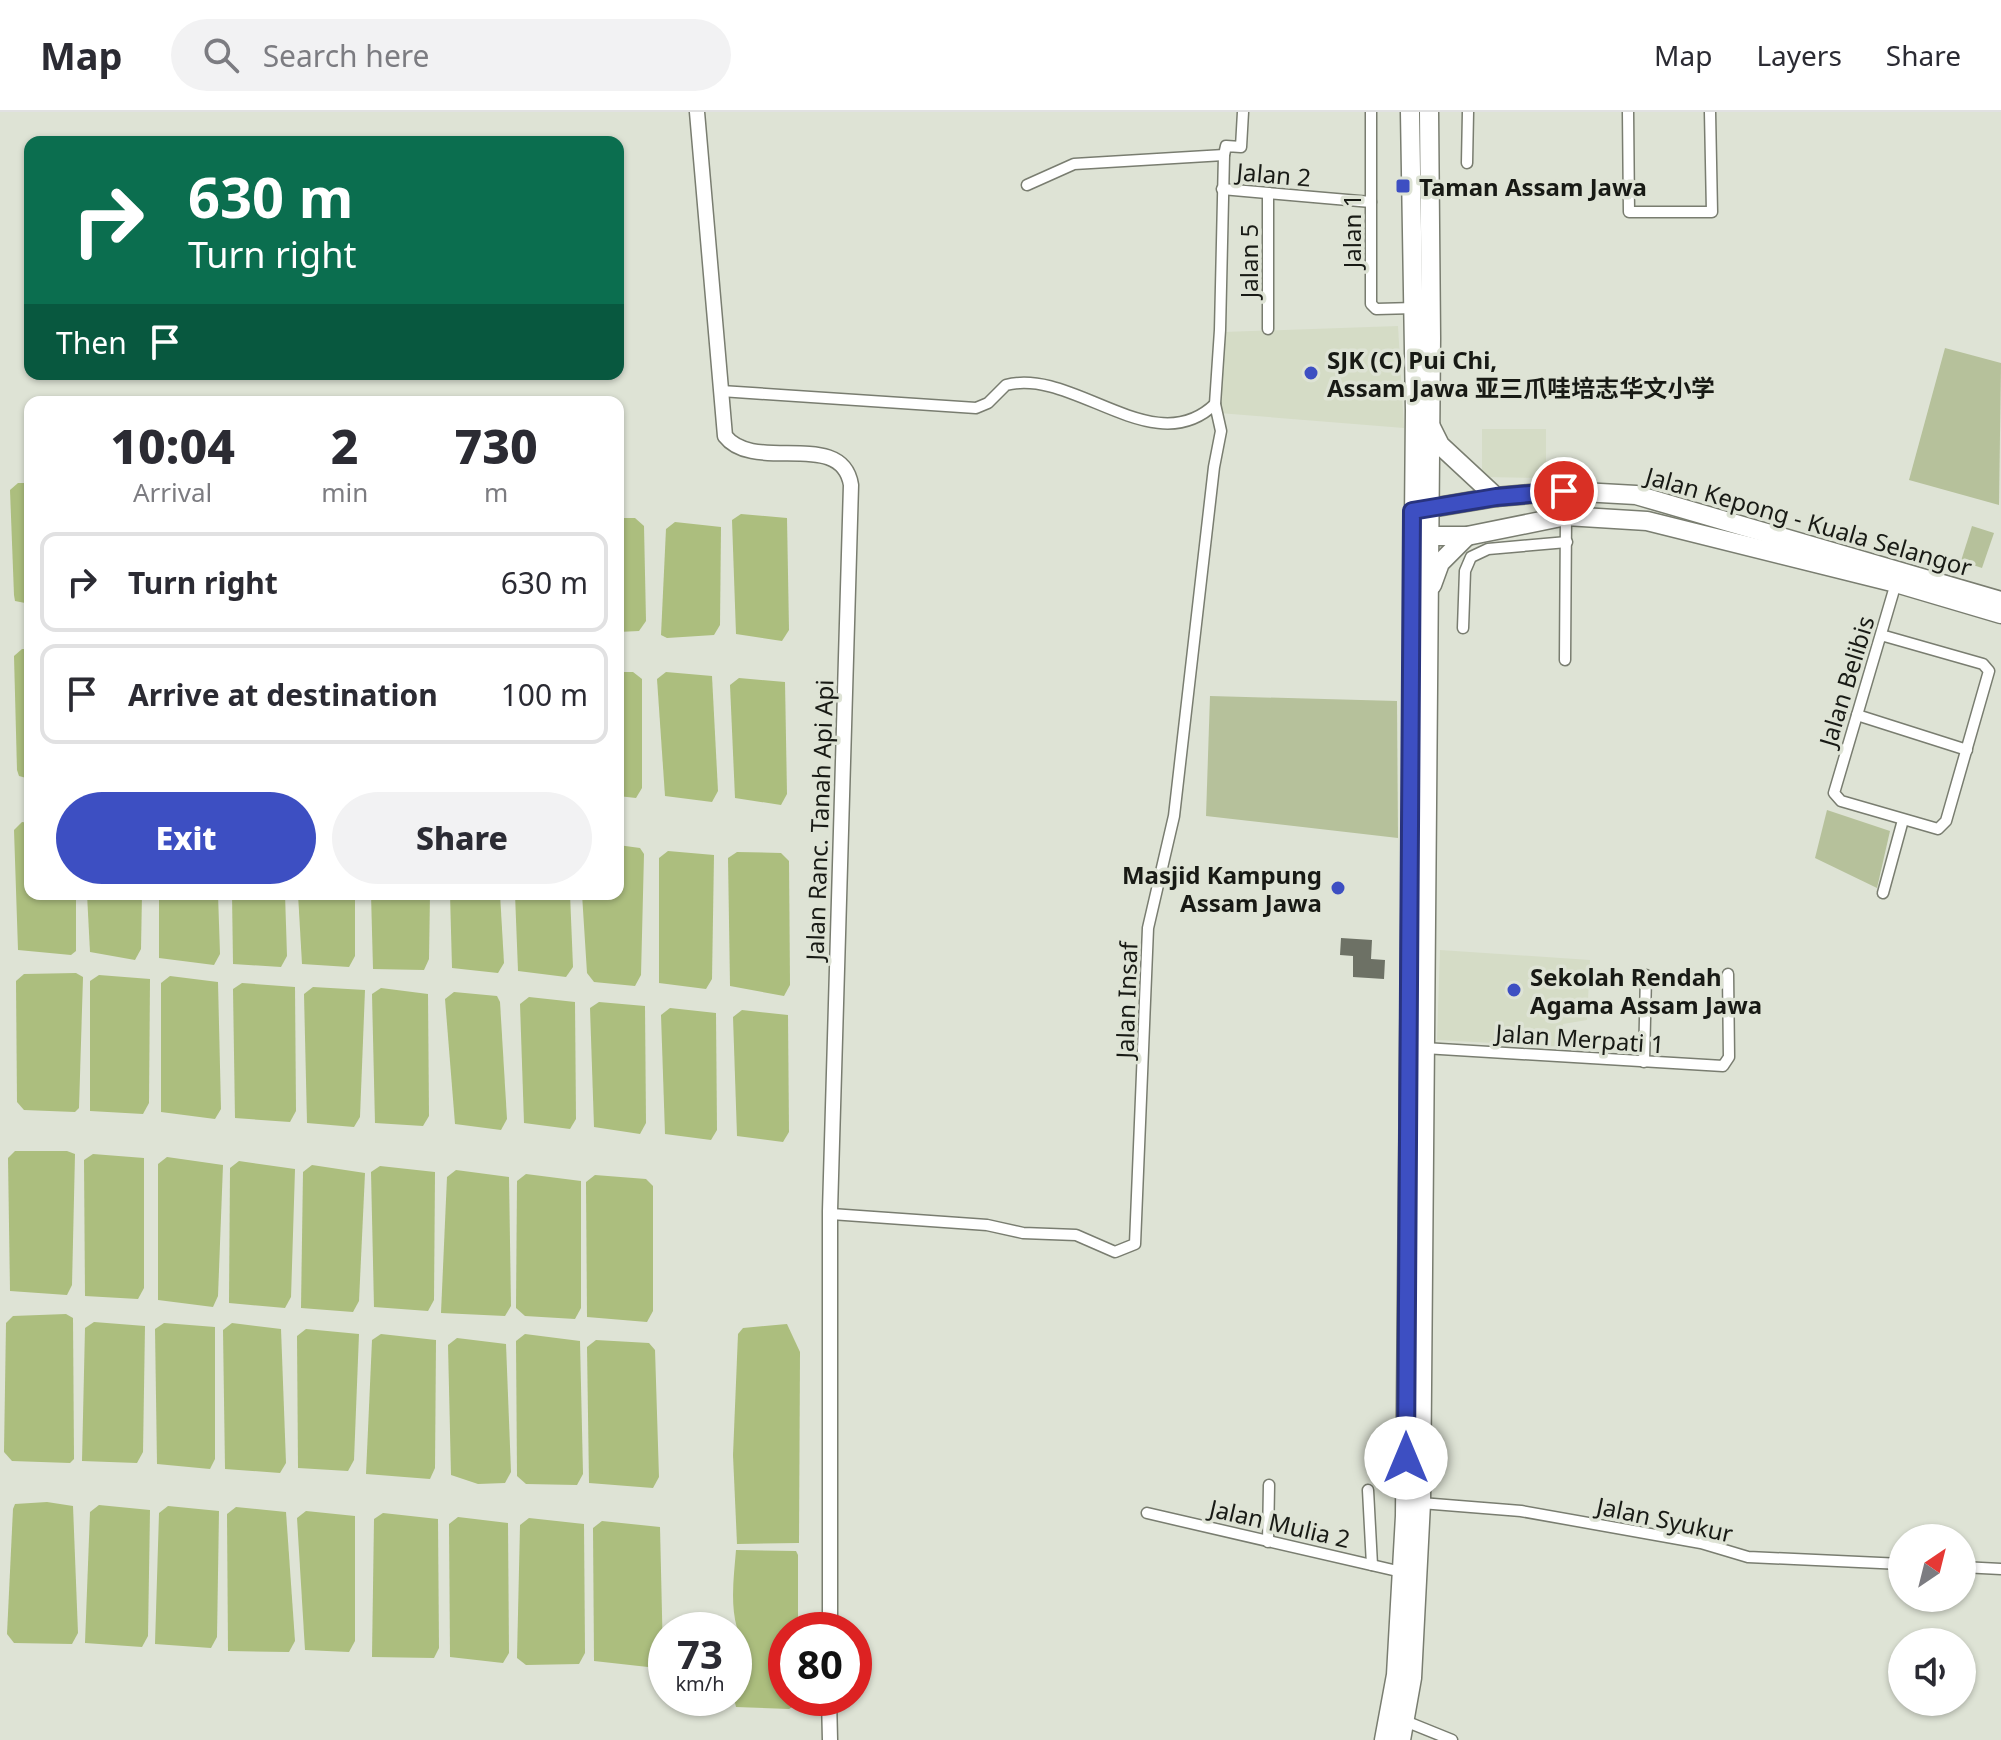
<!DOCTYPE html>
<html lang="en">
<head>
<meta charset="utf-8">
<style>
  :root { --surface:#fff; --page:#f2f2f3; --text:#2b2b33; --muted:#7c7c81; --line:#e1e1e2; --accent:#3d4fc2 }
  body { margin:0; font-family:"Noto Sans","Noto Sans SC",sans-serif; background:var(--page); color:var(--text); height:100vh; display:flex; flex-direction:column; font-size:30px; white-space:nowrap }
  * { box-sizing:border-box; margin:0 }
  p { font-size:26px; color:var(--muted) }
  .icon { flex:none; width:44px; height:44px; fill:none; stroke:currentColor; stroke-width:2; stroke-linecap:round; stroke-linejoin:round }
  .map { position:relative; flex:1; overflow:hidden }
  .details { position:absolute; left:24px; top:284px; width:600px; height:504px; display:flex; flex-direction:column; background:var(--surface); border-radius:16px; box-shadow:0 2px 6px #0004 }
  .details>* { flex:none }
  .banner { position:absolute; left:24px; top:24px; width:600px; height:244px; border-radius:16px; box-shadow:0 2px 6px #0004; background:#0b6e4f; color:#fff; overflow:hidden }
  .needle { width:52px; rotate:35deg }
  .tools { position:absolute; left:1888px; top:1412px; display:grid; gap:16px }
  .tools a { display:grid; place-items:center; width:88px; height:88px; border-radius:50%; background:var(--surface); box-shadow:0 2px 6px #0004; font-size:40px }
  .speed { position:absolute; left:648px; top:1500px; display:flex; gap:16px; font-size:40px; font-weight:700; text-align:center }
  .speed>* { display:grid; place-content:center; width:104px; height:104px; border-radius:50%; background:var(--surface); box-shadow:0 2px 6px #0004; line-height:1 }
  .speed small { font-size:20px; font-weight:400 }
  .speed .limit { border:12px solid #d22; background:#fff; color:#111 }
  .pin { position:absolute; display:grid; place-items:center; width:68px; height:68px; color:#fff; margin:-34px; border:4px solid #fff; border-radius:50%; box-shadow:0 2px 8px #0007 }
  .me { position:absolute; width:88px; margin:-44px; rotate:0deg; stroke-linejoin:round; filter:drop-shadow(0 0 6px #0008) }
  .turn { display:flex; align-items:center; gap:28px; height:168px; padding:0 32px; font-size:36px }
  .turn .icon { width:104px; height:104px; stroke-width:2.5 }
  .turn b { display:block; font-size:56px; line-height:68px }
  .then { display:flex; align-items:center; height:76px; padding:0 32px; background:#0003; gap:16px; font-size:30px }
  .eta { display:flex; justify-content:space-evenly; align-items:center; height:136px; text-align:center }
  .eta b { font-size:48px; font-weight:800; line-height:56px }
  .primary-button { display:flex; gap:16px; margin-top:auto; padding:16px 32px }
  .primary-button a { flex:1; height:92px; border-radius:48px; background:var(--accent); color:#fff; font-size:32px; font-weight:800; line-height:92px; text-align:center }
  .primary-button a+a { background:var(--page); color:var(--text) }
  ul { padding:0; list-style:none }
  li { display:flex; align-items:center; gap:24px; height:100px; margin:0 16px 12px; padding:0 16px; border:4px solid var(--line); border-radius:16px }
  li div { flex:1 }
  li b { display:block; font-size:30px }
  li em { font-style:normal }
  header { display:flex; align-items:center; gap:48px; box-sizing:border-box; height:112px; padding:0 40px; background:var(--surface); border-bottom:2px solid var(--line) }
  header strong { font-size:38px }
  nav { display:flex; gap:44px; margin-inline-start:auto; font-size:28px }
  .search { width:560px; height:72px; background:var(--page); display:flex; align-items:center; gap:20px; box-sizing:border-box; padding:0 28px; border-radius:44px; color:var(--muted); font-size:30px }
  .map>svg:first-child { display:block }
  .built { fill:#d5dcc6 }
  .green { fill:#b6c19b }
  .water { fill:#acbe7e }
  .building { fill:#6d7165 }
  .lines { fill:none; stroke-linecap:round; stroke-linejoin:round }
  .street-casing { stroke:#797d70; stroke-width:13 }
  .secondary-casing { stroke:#797d70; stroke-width:17 }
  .highway-casing { stroke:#797d70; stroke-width:21 }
  .street { stroke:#fff; stroke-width:10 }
  .secondary { stroke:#fff; stroke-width:14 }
  .highway { stroke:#fff; stroke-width:18 }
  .route-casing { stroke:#28337e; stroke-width:20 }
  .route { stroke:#3d4fc2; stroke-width:14 }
  .poi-dot { fill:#3d4fc2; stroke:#dee3d5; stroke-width:3 }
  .labels { text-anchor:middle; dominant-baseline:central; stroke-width:7; stroke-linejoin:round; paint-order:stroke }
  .street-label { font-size:24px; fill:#181a15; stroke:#dee3d5 }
  .poi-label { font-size:24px; font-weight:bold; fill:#181a15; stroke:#dee3d5; text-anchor:start }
</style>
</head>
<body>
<header>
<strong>Map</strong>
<div class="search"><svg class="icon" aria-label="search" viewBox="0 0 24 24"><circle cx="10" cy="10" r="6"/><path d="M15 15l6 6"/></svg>Search here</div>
<nav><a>Map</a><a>Layers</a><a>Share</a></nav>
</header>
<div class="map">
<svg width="2001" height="1628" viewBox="0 0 2001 1628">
  <rect width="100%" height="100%" fill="#dee3d5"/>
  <g class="built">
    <path d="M1398 214 1404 316 1219 301 1224 220Z"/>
    <path d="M1482 317H1546V366L1482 365Z"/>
    <path d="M1440 838 1590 848 1587 908 1563 912 1566 935 1437 928Z"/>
  </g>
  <g class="green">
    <path d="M1945 236 2001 251 1999 393 1909 368Z"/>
    <path d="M1972 414 1994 421 1982 456 1961 449Z"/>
    <path d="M1210 584 1397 589 1398 726 1206 704Z"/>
    <path d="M1827 698 1890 719 1877 776 1815 746Z"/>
  </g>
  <g class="water">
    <path d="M18 371H30V492L15 489 14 483 10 378Z"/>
    <path d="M741 402 787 406 789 518 782 529 736 522 732 408Z"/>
    <path d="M618 406H635L644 414 646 509 639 519 618 520Z"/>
    <path d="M675 410 721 415 720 513 714 523 667 526 661 523 666 417Z"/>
    <path d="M22 537H30V667L19 664 17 658 14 544Z"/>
    <path d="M618 560H633L642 567V676L636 686 618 684Z"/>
    <path d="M666 560 712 564 718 679 712 690 665 684 657 567Z"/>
    <path d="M739 566 785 570 787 682 781 693 735 686 730 573Z"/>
    <path d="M22 710 30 711V782H76V839L71 843 18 838 14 718Z"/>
    <path d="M618 733 640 736 644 742 641 863 635 874 594 870 587 861 582 782H618Z"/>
    <path d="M668 739 714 743 712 867 706 877 659 871V746Z"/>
    <path d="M737 740 781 741 789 749 790 873 784 884 730 874 728 746Z"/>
    <path d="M87 782H142L141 837 135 848 90 840Z"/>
    <path d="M159 782H218L220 842 214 853 159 846Z"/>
    <path d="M232 782H285L287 844 281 855 233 852Z"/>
    <path d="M298 782H355V844L349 855 302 852Z"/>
    <path d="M371 782H430L429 847 424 858 373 857Z"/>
    <path d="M450 782H500L504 851 498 861 452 856Z"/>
    <path d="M515 782H570L573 855 566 865 518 859Z"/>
    <path d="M76 861 83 865 79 996 75 1000 24 998 17 990 16 869 24 862Z"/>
    <path d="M99 863 150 867 149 991 143 1002 90 999V869Z"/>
    <path d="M170 864 218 870 221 997 215 1007 161 1000V871Z"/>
    <path d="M242 871 295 875 296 999 290 1010 235 1006 233 877Z"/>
    <path d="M313 875 365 878 360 1005 354 1015 307 1011 304 882Z"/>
    <path d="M381 876 428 882 429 1004 423 1014 375 1011 372 882Z"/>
    <path d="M454 880 497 884 500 890 507 1007 501 1018 455 1012 445 887Z"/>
    <path d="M529 885 575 890 576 1007 570 1017 524 1011 520 892Z"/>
    <path d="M599 890 645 894 646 1011 640 1022 594 1015 590 896Z"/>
    <path d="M670 896 716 901 717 1018 711 1028 665 1022 661 903Z"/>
    <path d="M742 898 788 903 789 1020 783 1030 737 1024 733 905Z"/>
    <path d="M15 1039H67L75 1042 72 1173 67 1183 10 1179 8 1046Z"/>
    <path d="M93 1042 144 1046V1176L138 1187 85 1184 84 1048Z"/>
    <path d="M167 1045 223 1053 218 1184 213 1195 158 1188V1052Z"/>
    <path d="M239 1049 295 1057 291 1185 285 1196 229 1191 230 1056Z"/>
    <path d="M312 1053 365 1061 359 1189 353 1200 301 1196 303 1060Z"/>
    <path d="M380 1054 435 1060 434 1188 428 1199 374 1195 371 1060Z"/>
    <path d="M456 1058 509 1065 511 1194 505 1204 441 1201 447 1065Z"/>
    <path d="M526 1062 581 1069V1196L575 1207 525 1204 516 1196 517 1069Z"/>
    <path d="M595 1063 646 1067 653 1074V1199L647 1210 587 1205 586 1070Z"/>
    <path d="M66 1202 73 1206 74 1347 70 1351 12 1349 4 1340 6 1211 13 1204Z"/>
    <path d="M94 1210 145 1214 143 1340 137 1351 82 1349 85 1216Z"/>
    <path d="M164 1211 215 1215V1347L210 1357 157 1352 155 1217Z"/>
    <path d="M232 1211 281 1217 286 1351 280 1361 225 1357 223 1218Z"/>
    <path d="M787 1212 800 1240 799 1431 737 1432 733 1343 738 1222 743 1216Z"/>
    <path d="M306 1217 359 1222 354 1348 348 1359 298 1356 297 1224Z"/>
    <path d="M381 1222 436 1228 435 1356 430 1367 366 1362 372 1228Z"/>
    <path d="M525 1222 580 1229 583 1362 577 1373 526 1372 517 1364 516 1229Z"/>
    <path d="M457 1226 506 1232 511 1360 505 1371 478 1372 451 1363 448 1233Z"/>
    <path d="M596 1228 649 1231 655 1238 659 1365 653 1376 589 1371 587 1235Z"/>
    <path d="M47 1390 73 1394 78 1521 72 1532 14 1531 7 1522 13 1397 15 1392Z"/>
    <path d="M99 1393 150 1398 148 1524 142 1535 85 1531 90 1400Z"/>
    <path d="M168 1394 219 1399 217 1525 211 1536 155 1532 159 1401Z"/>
    <path d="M236 1395 286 1400 295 1529 289 1540 228 1539 227 1402Z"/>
    <path d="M306 1399 355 1404V1529L349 1540 305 1538 297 1406Z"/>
    <path d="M383 1401 438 1407 439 1536 434 1546 372 1545 374 1407Z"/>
    <path d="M458 1405 508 1411 509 1541 503 1551 450 1545 449 1412Z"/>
    <path d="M529 1406 584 1412 585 1541 579 1552 526 1553 517 1546 520 1413Z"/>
    <path d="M602 1409 660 1415 663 1546 657 1556 594 1549 593 1416Z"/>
    <path d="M736 1438 796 1439 798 1443V1518H786V1586H799L797 1592 789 1597 736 1595C730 1577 747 1559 746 1539 745 1531 739 1524 737 1516 730 1491 734 1463 736 1438Z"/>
  </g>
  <path class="building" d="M1341 826 1372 828 1371 847 1385 848 1384 867 1353 865V844L1340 843Z"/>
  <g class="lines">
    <defs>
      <g id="street">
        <path d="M1371 0V192L1376 197 1415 196"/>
        <path d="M1628 0 1629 100H1712L1710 0"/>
        <path d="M1467 51 1468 0"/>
        <path d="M1027 73 1074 52 1224 43"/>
        <path d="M1222 77 1371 90"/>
        <path d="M1268 217V81"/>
        <path d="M721 279 976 296 988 291 1006 273C1073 255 1154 351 1215 292"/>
        <path d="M1463 516 1465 459 1471 445 1488 437 1567 430"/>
        <path d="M1881 523 1983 552 1989 559 1946 709 1938 717 1841 689 1834 681 1896 471"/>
        <path d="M1565 548 1566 404"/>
        <path d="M1857 603 1967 638"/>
        <path d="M1883 781 1903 708"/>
        <path d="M1424 936 1723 954 1729 945 1728 862"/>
        <path d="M1644 950 1646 863"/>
        <path d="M831 1102 987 1113 1023 1121 1076 1123 1115 1140 1135 1132 1148 816 1174 704 1214 355 1221 319 1215 292 1220 218 1224 43 1226 34 1241 35 1243 0"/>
        <path d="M1368 1378 1372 1453"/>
        <path d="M1421 1391 1521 1399 1701 1431 1748 1445 1902 1452"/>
        <path d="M1147 1401 1406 1461"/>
        <path d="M1268 1430 1269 1373"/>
        <path d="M1962 1455 2001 1457"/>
        <path d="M1405 1609 1452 1628"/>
      </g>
      <g id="secondary">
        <path d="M697 0 725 324C754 362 842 316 851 373L830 1099V1518"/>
        <path d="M829 1586 830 1628"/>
      </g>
      <g id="highway">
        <path d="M1431 315 1440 333 1496 385"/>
        <path d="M1419 398 1496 385 1564 379 1636 383 2001 489"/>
        <path d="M1419 424H1467L1566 404 1647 409 1896 471 2001 502"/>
        <path d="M1432 473 1440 451 1467 424"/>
        <path d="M1384 1628 1396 1563 1405 1404 1415 298 1410 0"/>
        <path d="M1401 1628 1412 1566 1421 1391 1431 226 1429 0"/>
      </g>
    </defs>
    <use href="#street" class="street-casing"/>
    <use href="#secondary" class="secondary-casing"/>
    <use href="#highway" class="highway-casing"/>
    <use href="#street" class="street"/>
    <use href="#secondary" class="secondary"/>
    <use href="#highway" class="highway"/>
  </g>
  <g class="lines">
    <defs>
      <path id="route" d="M1406 1346 1412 399 1496 385 1564 379"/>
    </defs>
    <use href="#route" class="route-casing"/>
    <use href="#route" class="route"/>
  </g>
  <g class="poi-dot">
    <rect x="1395" y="66" width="16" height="16" rx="4"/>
    <circle cx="1311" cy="261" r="8"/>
    <circle cx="1338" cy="776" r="8"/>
    <circle cx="1514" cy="878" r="8"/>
  </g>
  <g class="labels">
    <g class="street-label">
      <text transform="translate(1274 62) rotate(5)">Jalan 2</text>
      <text transform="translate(1351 119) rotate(-90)">Jalan 1</text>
      <text transform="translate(1248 149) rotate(-90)">Jalan 5</text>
      <text transform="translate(1809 409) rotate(16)">Jalan Kepong - Kuala Selangor</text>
      <text transform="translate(1846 569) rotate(-73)">Jalan Belibis</text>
      <text transform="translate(819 708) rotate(-88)">Jalan Ranc. Tanah Api Api</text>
      <text transform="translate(1126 888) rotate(-88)">Jalan Insaf</text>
      <text transform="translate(1580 926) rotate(4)">Jalan Merpati 1</text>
      <text transform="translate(1665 1407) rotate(12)">Jalan Syukur</text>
      <text transform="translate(1280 1411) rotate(13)">Jalan Mulia 2</text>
    </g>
    <g class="poi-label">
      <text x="1419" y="74">Taman Assam Jawa</text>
      <text x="1327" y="247">SJK (C) Pui Chi,<tspan x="1327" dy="28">Assam Jawa 亚三爪哇培志华文小学</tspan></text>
      <text x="1322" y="762" text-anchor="end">Masjid Kampung<tspan x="1322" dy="28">Assam Jawa</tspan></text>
      <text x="1530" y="864">Sekolah Rendah<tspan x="1530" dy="28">Agama Assam Jawa</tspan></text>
    </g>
  </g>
</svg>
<div class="tools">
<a><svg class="needle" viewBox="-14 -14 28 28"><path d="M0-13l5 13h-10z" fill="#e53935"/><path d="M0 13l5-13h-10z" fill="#7c7c81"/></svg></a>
<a><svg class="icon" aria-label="sound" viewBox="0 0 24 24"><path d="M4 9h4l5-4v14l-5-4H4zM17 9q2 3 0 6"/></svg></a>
</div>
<div class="speed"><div>73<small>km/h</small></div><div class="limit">80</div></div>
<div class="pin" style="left:1564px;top:379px;background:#d93025"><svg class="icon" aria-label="arrive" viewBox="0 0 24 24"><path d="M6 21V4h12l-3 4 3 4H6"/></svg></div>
<svg class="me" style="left:1406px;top:1346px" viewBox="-20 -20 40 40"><circle r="19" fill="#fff"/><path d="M0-13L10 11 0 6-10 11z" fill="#3d4fc2"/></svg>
<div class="banner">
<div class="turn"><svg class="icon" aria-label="right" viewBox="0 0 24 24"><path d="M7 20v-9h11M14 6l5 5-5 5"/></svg><div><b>630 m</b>Turn right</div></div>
<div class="then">Then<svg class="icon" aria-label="arrive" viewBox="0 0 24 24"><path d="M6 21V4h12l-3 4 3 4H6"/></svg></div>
</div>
<section class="details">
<div class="eta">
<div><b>10:04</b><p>Arrival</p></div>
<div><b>2</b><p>min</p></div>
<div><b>730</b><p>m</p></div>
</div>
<ul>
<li><svg class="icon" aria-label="right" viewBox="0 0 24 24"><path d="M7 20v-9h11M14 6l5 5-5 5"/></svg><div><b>Turn right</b></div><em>630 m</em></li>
<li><svg class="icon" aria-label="arrive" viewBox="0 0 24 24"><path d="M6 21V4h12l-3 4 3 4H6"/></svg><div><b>Arrive at destination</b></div><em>100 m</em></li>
</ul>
<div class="primary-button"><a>Exit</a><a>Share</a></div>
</section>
</div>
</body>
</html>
